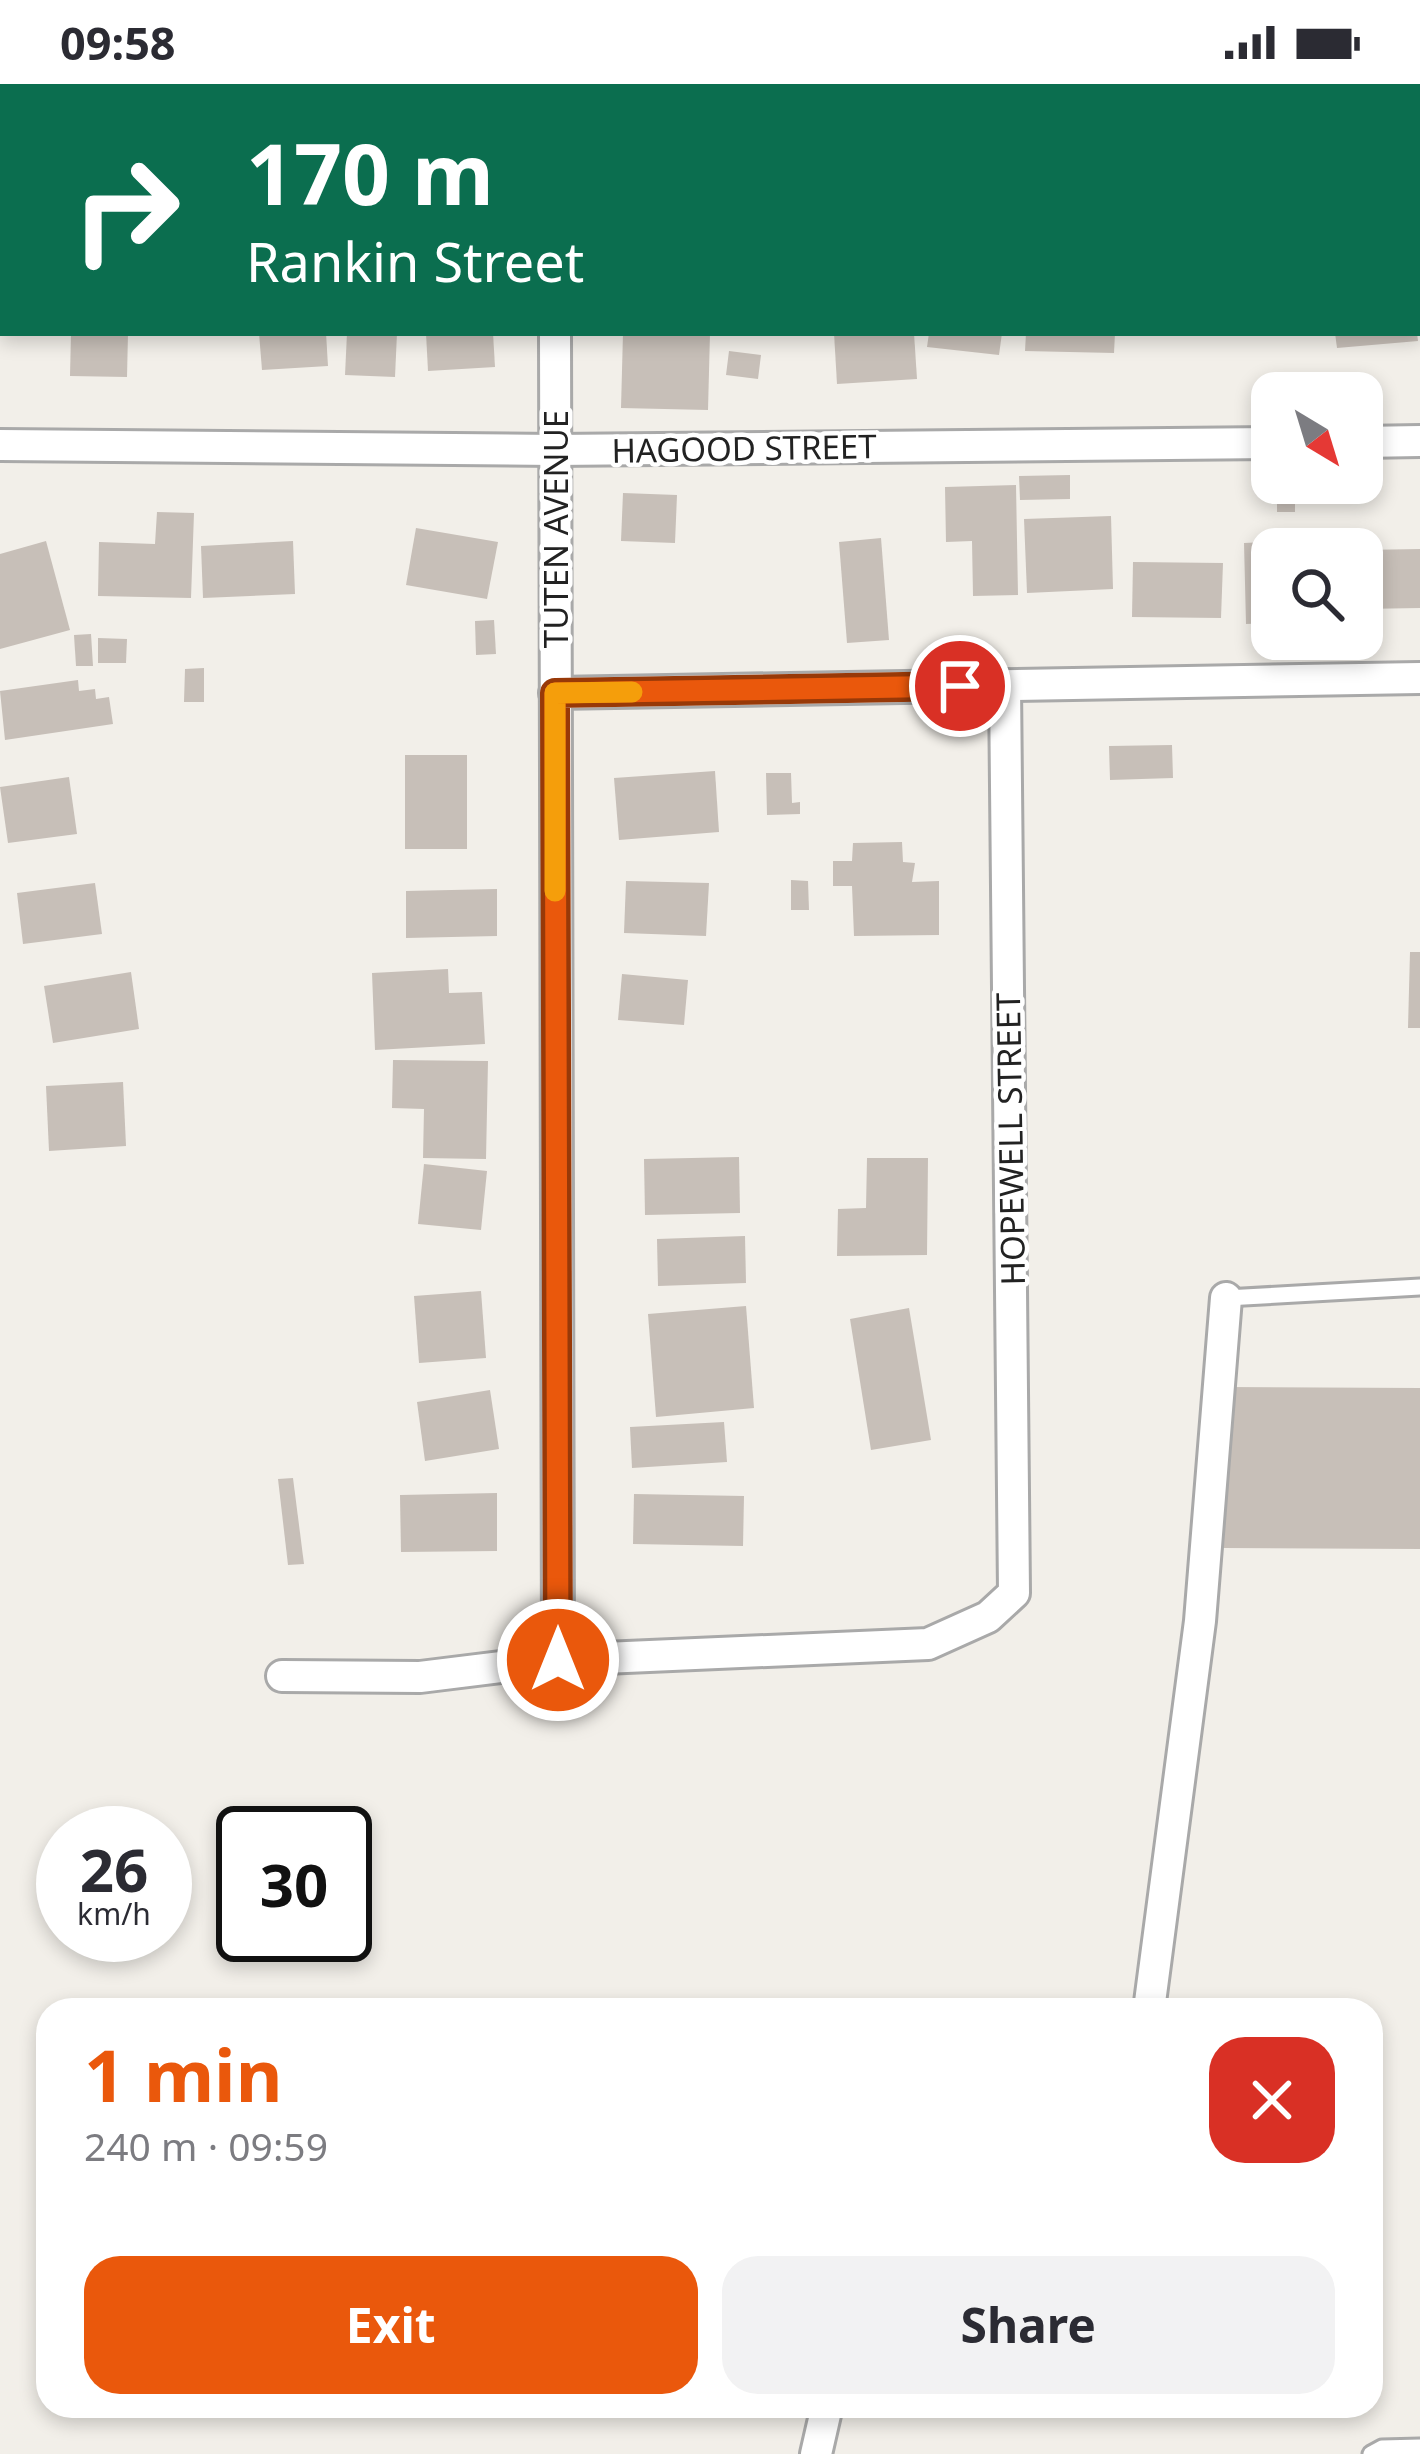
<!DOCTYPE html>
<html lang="en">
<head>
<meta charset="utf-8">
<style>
  :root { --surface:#fff; --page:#f2f2f3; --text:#2b2b33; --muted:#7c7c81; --accent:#ea580c }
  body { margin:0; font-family:"Noto Sans",sans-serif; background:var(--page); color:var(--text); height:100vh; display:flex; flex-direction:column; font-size:45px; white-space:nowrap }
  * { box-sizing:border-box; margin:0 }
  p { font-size:39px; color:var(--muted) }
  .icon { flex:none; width:66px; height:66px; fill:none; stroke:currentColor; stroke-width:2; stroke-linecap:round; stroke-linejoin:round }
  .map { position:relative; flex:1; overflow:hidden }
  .sheet { position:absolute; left:36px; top:1914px; width:1347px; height:420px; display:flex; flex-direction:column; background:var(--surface); border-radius:36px; box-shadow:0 6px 18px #0003 }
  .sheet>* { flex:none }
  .top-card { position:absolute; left:0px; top:0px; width:1422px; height:252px; box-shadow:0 6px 18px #0003; background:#0b6e4f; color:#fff; overflow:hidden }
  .needle { width:78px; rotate:142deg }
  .controls { position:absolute; left:1251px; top:288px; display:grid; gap:24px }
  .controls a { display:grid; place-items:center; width:132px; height:132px; border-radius:24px; background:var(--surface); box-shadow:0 6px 18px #0003; font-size:60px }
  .speed { position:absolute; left:36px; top:1722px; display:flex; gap:24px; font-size:60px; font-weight:700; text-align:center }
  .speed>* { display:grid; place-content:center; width:156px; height:156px; border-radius:50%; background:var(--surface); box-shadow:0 6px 18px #0003; line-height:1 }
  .speed small { font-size:30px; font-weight:400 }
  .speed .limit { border:6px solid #111; border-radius:18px; background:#fff; color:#111 }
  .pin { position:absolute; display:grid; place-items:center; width:102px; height:102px; color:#fff; margin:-51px; border:6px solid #fff; border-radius:50%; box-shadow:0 3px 12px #0007 }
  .me { position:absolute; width:132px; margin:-66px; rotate:0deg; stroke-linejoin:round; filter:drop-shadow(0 0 9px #0008) }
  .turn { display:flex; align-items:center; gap:42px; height:252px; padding:0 48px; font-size:54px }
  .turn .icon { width:156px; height:156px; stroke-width:2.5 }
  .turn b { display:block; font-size:84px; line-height:102px }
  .round { display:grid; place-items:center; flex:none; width:126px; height:126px; border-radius:36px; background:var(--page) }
  .head { display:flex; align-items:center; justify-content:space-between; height:204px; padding:0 48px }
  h1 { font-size:72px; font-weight:700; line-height:90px; color:var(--accent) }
  .button { display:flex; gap:24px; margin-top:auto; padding:24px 48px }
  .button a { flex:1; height:138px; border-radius:36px; background:var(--accent); color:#fff; font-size:48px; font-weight:700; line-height:138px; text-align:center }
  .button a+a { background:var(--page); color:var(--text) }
  .status { display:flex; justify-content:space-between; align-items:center; height:84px; padding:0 60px; background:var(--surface); direction:ltr }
  .status svg { height:33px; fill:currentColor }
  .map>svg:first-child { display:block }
  .building { fill:#c7bfb8 }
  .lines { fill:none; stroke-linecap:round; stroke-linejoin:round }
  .service-casing { stroke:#a9a9a9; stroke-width:21 }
  .minor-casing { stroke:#a9a9a9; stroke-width:36 }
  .service { stroke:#fff; stroke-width:15 }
  .minor { stroke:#fff; stroke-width:30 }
  .route-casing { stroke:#983908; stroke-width:30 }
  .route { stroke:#ea580c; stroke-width:21 }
  .slow { stroke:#f59e0b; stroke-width:21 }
  .labels { text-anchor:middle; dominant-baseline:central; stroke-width:9; stroke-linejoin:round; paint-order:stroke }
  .street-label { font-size:33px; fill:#222; stroke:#fff }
</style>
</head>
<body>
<div class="status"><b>09:58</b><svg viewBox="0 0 49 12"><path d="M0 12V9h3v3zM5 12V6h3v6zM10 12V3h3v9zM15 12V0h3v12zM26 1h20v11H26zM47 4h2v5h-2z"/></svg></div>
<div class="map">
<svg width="1420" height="2370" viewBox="0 0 1420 2370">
  <rect width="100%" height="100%" fill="#f2efe9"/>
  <g class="building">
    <path d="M71 249H128L127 293 70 292Z"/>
    <path d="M259 249H326L328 282 262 286Z"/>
    <path d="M347 249H397L395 293 345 291Z"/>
    <path d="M426 249H493L495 283 428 287Z"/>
    <path d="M623 249H710L708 326 621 324Z"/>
    <path d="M834 249H914L917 295 837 300Z"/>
    <path d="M929 249H1002L999 271 927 263Z"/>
    <path d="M1026 249H1115L1114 269 1025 267Z"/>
    <path d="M1335 249H1417L1418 257 1337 264Z"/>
    <path d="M729 267 761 271 758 295 726 291Z"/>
    <path d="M1070 391V415L1020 416 1019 392Z"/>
    <path d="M1359 399V418L1335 419V400Z"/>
    <path d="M1016 401 1018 511 973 512 972 457 946 458 945 403Z"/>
    <path d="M1277 406 1295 407V428H1277Z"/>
    <path d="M623 409 677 411 675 459 621 457Z"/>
    <path d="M157 428 194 429 191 514 98 512 99 458 155 460Z"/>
    <path d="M1111 432 1113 505 1027 509 1024 435Z"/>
    <path d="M416 444 498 458 487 515 406 501Z"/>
    <path d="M881 454 889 556 847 559 839 458Z"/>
    <path d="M1314 456V465H1272V539L1246 540 1244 459Z"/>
    <path d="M46 457 70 546 0 565V470Z"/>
    <path d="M293 457 295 510 203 514 201 462Z"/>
    <path d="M1420 465V524L1362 525V466Z"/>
    <path d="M1133 478 1223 479 1221 534 1132 533Z"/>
    <path d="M494 536 496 570 476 571 475 537Z"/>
    <path d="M91 550 93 582H76L74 551Z"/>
    <path d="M98 554 127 555 126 579H98Z"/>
    <path d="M204 584V618H184L185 585Z"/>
    <path d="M78 596 79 607 95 605 96 615 109 613 113 640 5 656 0 607Z"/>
    <path d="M1172 661 1173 694 1110 696 1109 662Z"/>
    <rect x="405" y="671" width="62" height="94"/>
    <path d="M715 687 719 748 619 756 614 694Z"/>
    <path d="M766 689H791L792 719 800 718V730L767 731Z"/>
    <path d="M69 693 77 750 8 759 0 703Z"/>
    <path d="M902 758 903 778 915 779 912 798 939 797V851L854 852 852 802H833V777H852L853 759Z"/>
    <path d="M791 796 808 797 809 826H791Z"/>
    <path d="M626 797 709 799 706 852 624 849Z"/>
    <path d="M95 799 102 850 23 860 17 809Z"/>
    <path d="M497 805V852L406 854V807Z"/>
    <path d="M1410 868H1420V944H1408Z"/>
    <path d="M448 885 449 909 482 908 485 960 375 966 372 889Z"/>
    <path d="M131 888 139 945 53 959 44 902Z"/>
    <path d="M622 890 688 896 684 941 618 936Z"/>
    <path d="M393 976 488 977 486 1075 423 1074 424 1025 392 1024Z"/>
    <path d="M123 998 126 1062 49 1067 46 1002Z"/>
    <path d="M739 1073 740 1129 645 1131 644 1075Z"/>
    <path d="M867 1074H928L927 1171 837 1172 838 1125 866 1124Z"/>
    <path d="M424 1080 487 1087 481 1146 418 1140Z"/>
    <path d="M745 1152 746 1199 658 1202 657 1155Z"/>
    <path d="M481 1207 486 1274 419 1279 414 1212Z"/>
    <path d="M746 1222 754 1324 656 1333 648 1230Z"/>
    <path d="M909 1224 931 1356 871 1366 850 1235Z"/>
    <path d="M1225 1303 1420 1304V1465L1224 1464Z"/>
    <path d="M490 1306 499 1365 425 1377 417 1318Z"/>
    <path d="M724 1338 727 1378 632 1384 630 1343Z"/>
    <path d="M293 1394 304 1480 288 1481 278 1395Z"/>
    <path d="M497 1409V1467L401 1468 400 1411Z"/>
    <path d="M634 1410 744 1412 743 1462 633 1460Z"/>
  </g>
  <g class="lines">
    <defs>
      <g id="service">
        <path d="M1226 1214 1420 1203"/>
        <path d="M1371 2370 1382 2364 1420 2363"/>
      </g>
      <g id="minor">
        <path d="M557 3V0"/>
        <path d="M555 249 558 1576"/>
        <path d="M1362 358 1420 357"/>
        <path d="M0 361 555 366 1272 359"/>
        <path d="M555 609 1420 594"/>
        <path d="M282 1592 420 1593 558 1576 928 1560 988 1533 1014 1509 1005 601"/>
        <path d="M1149 1926 1200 1537 1226 1214"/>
        <path d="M816 2370 827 2322"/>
      </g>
    </defs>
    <use href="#service" class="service-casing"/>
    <use href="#minor" class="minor-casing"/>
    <use href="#service" class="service"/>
    <use href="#minor" class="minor"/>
  </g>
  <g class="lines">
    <defs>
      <path id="route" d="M558 1576 555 609 960 602"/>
    </defs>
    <use href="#route" class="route-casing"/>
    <use href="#route" class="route"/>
    <path class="slow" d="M555 807V609L632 608"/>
  </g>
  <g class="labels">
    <g class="street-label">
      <text transform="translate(744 364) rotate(-1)">HAGOOD STREET</text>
      <text transform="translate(555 445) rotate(-90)">TUTEN AVENUE</text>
      <text transform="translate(1010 1055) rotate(-91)">HOPEWELL STREET</text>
    </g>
  </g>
</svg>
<div class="controls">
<a><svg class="needle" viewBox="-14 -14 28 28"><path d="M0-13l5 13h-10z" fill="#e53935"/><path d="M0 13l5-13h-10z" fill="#7c7c81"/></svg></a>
<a><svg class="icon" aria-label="search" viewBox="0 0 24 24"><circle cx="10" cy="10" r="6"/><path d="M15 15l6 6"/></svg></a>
</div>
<div class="speed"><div>26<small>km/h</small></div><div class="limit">30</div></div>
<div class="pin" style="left:960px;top:602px;background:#d93025"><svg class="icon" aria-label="arrive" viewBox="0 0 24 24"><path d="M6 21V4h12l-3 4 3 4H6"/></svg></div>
<svg class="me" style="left:558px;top:1576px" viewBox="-20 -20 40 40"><circle r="17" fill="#ea580c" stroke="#fff" stroke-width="3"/><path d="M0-11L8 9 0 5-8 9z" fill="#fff"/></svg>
<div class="top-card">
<div class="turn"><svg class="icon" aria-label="right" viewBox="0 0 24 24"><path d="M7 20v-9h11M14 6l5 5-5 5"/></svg><div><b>170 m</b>Rankin Street</div></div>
</div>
<section class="sheet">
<div class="head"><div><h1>1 min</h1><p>240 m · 09:59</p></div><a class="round" style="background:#d93025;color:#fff"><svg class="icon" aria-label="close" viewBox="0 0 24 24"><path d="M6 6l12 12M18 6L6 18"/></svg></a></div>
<div class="button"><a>Exit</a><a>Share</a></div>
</section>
</div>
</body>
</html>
